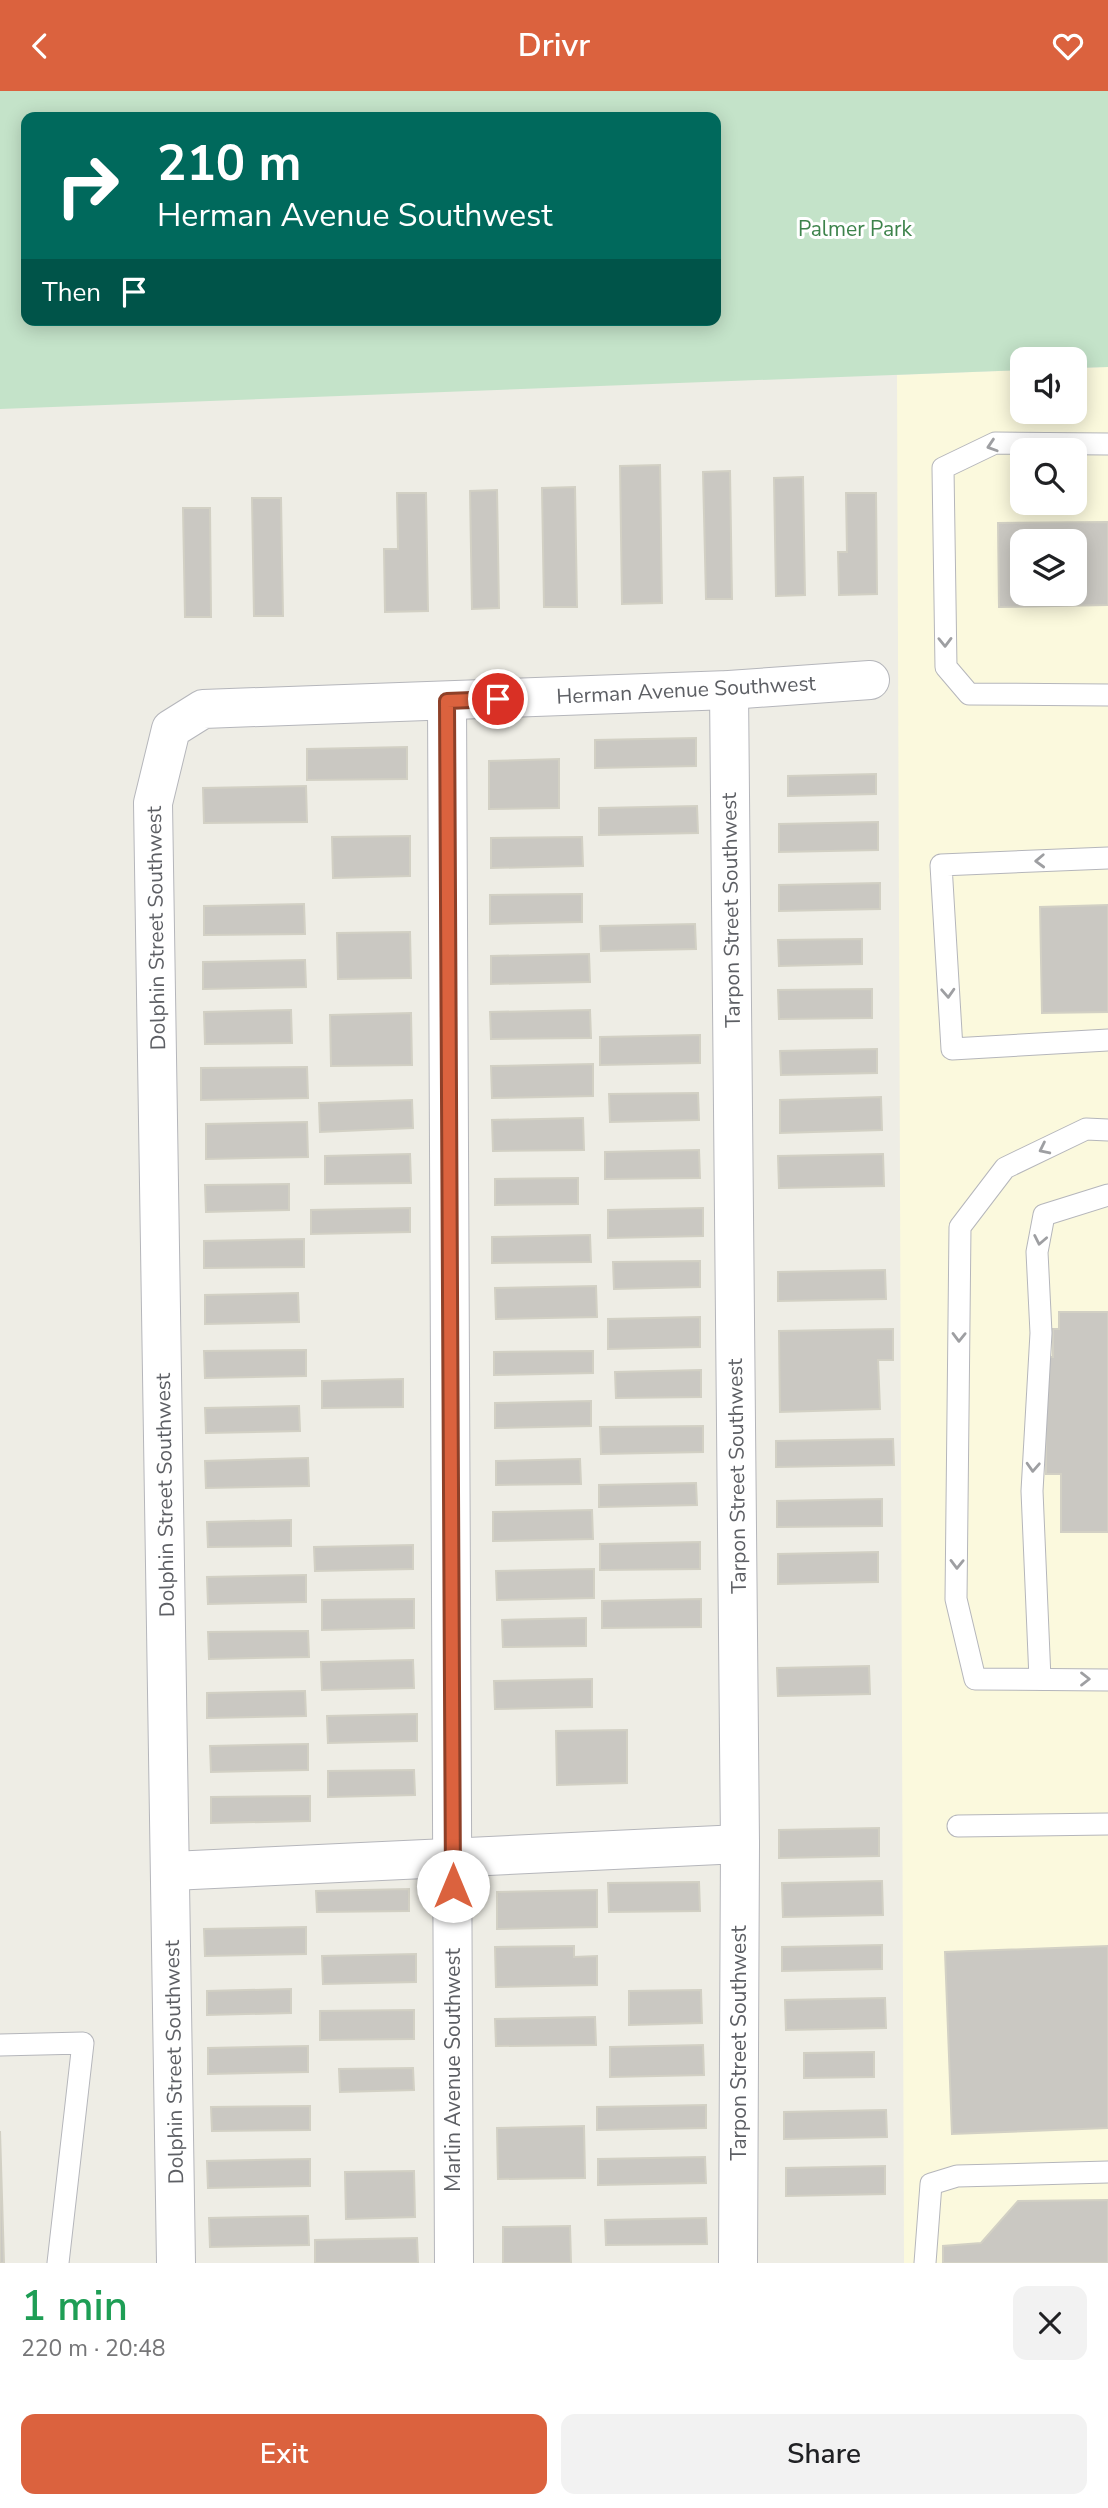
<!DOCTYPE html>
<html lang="en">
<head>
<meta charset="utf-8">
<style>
  :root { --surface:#fff; --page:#f2f2f2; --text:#202124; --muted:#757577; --accent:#db623e }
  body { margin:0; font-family:"Nunito Sans",sans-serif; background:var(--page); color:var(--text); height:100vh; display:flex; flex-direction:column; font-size:26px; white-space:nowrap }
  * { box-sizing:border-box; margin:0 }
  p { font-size:23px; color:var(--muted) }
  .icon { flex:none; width:38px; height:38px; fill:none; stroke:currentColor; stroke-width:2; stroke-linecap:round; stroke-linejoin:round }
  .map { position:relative; height:2172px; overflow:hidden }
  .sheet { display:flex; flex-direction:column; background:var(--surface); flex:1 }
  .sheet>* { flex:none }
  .banner { position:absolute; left:21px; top:21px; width:700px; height:214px; border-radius:14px; box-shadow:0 4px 18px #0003; background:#00695c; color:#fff; overflow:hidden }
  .fabs { position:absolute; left:1010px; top:256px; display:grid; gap:14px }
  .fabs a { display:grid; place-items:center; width:77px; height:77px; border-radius:14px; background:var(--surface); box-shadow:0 4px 18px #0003; font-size:35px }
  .pin { position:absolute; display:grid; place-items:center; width:60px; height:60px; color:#fff; margin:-30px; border:4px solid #fff; border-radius:50%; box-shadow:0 2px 7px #0007 }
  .me { position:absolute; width:77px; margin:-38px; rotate:0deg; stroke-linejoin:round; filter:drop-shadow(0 0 5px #0008) }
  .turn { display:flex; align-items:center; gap:24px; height:147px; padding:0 21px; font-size:32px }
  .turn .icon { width:91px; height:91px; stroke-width:2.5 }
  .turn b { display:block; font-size:49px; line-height:60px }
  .then { display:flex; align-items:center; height:66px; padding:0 21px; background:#0003; gap:14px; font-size:26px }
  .round { display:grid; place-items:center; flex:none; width:74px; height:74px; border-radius:14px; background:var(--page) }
  .head { display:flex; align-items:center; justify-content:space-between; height:119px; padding:0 21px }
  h1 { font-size:42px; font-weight:600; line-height:52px; color:#1e9e55 }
  .action { display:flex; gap:14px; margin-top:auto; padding:14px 21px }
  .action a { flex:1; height:80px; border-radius:14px; background:var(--accent); color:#fff; font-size:28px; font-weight:600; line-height:80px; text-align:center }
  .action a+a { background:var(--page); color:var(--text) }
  header { display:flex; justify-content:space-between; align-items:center; height:91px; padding:0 21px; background:var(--accent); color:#fff; font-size:32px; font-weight:600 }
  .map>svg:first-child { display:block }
  .commercial { fill:#fbf9dd; fill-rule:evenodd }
  .green { fill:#c4e3c9; fill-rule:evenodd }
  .building { fill:#cac8c2; stroke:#d2d0c4; stroke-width:2; fill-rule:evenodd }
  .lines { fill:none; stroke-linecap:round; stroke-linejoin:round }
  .lane-casing { stroke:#b5b6bb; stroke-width:23 }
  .street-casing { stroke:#b5b6bb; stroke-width:40 }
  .lane { stroke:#fff; stroke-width:21 }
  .street { stroke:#fff; stroke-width:38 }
  .oneway { stroke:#9e9fa2 }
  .route-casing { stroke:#8e4028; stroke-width:18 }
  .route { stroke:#db623e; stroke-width:12 }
  .labels { text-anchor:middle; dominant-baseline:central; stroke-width:6; stroke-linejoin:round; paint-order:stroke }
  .park-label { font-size:21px; fill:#3d834b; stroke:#fff }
  .street-label { font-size:21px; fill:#5d5f64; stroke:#fff }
</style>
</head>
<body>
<header><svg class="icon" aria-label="back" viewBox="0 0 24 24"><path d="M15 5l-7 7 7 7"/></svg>Drivr<svg class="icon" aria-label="heart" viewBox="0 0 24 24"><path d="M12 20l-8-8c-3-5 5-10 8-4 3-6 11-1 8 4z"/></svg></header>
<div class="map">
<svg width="1108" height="2172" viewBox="0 0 1108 2172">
  <rect width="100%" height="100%" fill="#eeede5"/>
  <path class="commercial" d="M1108 276V2172H904L897 284 1022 279V320H1074L1075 277ZM1022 359H1074V411H1022ZM1022 450H1074V502H1022Z"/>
  <path class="green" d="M0 0H1108V276L1075 277 1074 268H1022V279L0 318ZM26 26H716V229H26Z"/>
  <g class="building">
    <path d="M660 374 662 512 622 513 620 375Z"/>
    <path d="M730 380 732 508H706L703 381Z"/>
    <path d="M803 386 805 504 776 505 774 387Z"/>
    <path d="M575 396 577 516H544L542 397Z"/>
    <path d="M497 399 499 517 472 518 470 400Z"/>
    <path d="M397 402H426L428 520 385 521 384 458H398Z"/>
    <path d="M846 402H876L877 503 839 504 838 461H847Z"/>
    <path d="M252 407H281L283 525H254Z"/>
    <path d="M183 417H210L211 526H185Z"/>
    <path d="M1108 431V514L999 516 998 432ZM1022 450H1074V502H1022Z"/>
    <path d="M696 647V675L595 677V649Z"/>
    <path d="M407 656V688L307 689V658Z"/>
    <path d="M559 668V717L489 718V670Z"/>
    <path d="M876 683V703L788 705V685Z"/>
    <path d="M306 695 307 731 204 732 203 697Z"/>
    <path d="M697 715 698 742 599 744V717Z"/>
    <path d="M878 731V759L779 761V733Z"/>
    <path d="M410 745V785L333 787 332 746Z"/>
    <path d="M582 746 583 775 491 777V747Z"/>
    <path d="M880 792V818L779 820V794Z"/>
    <path d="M582 803V831L490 833V804Z"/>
    <path d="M304 813 305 843 204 844V815Z"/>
    <path d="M1108 814V921L1042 922 1040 816Z"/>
    <path d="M695 833 696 858 601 860 600 835Z"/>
    <path d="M410 841 411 887 338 888 337 842Z"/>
    <path d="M862 848V873L779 875 778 849Z"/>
    <path d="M589 863 590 891 491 893V865Z"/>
    <path d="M305 869 306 896 203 898V871Z"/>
    <path d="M872 898V927L779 928 778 899Z"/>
    <path d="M291 919 292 952 205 953 204 921Z"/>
    <path d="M590 919 591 947 491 948 490 921Z"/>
    <path d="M411 922 412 974 331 975 330 924Z"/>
    <path d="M700 944V972L600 974V946Z"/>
    <path d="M877 958V982L781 984 780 960Z"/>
    <path d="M593 973V1005L492 1007 491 975Z"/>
    <path d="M307 976 308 1007 201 1009V977Z"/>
    <path d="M698 1002 699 1029 610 1031 609 1003Z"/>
    <path d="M881 1006 882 1039 780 1042V1009Z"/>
    <path d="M412 1009 413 1037 320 1041 319 1012Z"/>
    <path d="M583 1027 584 1059 493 1060 492 1029Z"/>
    <path d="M307 1031 308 1066 206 1068V1033Z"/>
    <path d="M699 1059 700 1087 605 1088V1061Z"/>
    <path d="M410 1063 411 1092 325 1093V1065Z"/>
    <path d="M883 1063 884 1095 779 1097 778 1065Z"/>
    <path d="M578 1087V1113L495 1114V1088Z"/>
    <path d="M289 1093V1119L206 1121 205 1094Z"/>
    <path d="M410 1117V1141L311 1143V1119Z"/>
    <path d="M703 1117V1145L608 1147V1119Z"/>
    <path d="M590 1144 591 1171 492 1172V1146Z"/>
    <path d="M304 1148V1176L204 1177V1150Z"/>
    <path d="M700 1170V1196L614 1198 613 1171Z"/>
    <path d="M885 1179 886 1208 778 1210V1181Z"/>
    <path d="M596 1195 597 1226 496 1228 495 1197Z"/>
    <path d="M298 1202 299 1231 205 1233V1204Z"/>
    <path d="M1059 1221H1108V1441H1061V1383H1046V1266H1053V1238H1059Z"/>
    <path d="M700 1226V1256L608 1258V1228Z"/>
    <path d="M893 1238V1269H878L880 1318 780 1321 779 1240Z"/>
    <path d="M306 1259V1285L205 1287 204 1260Z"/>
    <path d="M593 1260V1282L494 1284V1261Z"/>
    <path d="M701 1279V1306L616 1307 615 1281Z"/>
    <path d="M403 1288V1316L322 1317V1290Z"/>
    <path d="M591 1310V1335L495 1337V1312Z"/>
    <path d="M299 1315 300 1340 206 1342 205 1317Z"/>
    <path d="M703 1335V1361L601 1363 600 1336Z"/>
    <path d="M893 1348 894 1374 776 1376V1350Z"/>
    <path d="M308 1367 309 1395 206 1397 205 1370Z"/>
    <path d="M580 1368 581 1393 496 1394V1370Z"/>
    <path d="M696 1392 697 1414 599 1416V1394Z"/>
    <path d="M882 1408V1435L777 1436V1410Z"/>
    <path d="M592 1419 593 1448 493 1450V1421Z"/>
    <path d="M291 1429V1455L208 1456 207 1431Z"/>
    <path d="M700 1451V1478L600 1479V1453Z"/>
    <path d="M413 1454V1478L315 1480 314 1456Z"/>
    <path d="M878 1461V1491L778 1493V1463Z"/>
    <path d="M594 1478V1507L497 1509 496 1480Z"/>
    <path d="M306 1484V1511L208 1513 207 1486Z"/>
    <path d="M414 1508V1537L322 1539V1509Z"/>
    <path d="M701 1508V1536L602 1537V1510Z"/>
    <path d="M586 1527V1555L503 1556 502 1529Z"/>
    <path d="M308 1540 309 1566 209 1568 208 1541Z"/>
    <path d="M413 1569 414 1597 322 1599 321 1571Z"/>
    <path d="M869 1575 870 1603 778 1605 777 1577Z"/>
    <path d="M592 1588V1616L495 1618 494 1590Z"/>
    <path d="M305 1600 306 1625 207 1627V1602Z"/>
    <path d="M417 1623V1650L328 1652 327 1625Z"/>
    <path d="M627 1639V1692L557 1694 556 1640Z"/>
    <path d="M308 1653V1679L211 1681 210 1655Z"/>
    <path d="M414 1679 415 1704 328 1706V1680Z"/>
    <path d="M310 1705V1730L211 1732V1706Z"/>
    <path d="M879 1737V1765L779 1767V1739Z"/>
    <path d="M882 1790 883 1824 783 1826 782 1792Z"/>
    <path d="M699 1791 700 1820 609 1821 608 1792Z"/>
    <path d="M409 1798V1820L317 1821 316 1800Z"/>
    <path d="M597 1799V1836L497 1838V1801Z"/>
    <path d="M306 1836V1863L205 1865 204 1838Z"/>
    <path d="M882 1854V1878L782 1880V1856Z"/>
    <path d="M574 1855V1866L597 1865V1894L496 1896 495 1856Z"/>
    <path d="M1108 1855V2037L952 2043 945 1861Z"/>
    <path d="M416 1863V1891L323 1893 322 1865Z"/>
    <path d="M291 1898V1922L207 1924V1900Z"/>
    <path d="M701 1899 702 1932 629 1934V1900Z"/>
    <path d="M885 1907 886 1937 786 1939 785 1909Z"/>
    <path d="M414 1919V1948L320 1949V1920Z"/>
    <path d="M595 1926 596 1954 496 1955 495 1928Z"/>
    <path d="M703 1954 704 1984 610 1986V1956Z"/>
    <path d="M308 1955V1981L208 1983V1957Z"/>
    <path d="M874 1961V1986L804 1987V1962Z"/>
    <path d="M413 1977 414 1999 340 2001 339 1978Z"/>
    <path d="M706 2014V2037L597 2039V2016Z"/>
    <path d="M310 2015V2039L212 2040 211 2016Z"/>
    <path d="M886 2019 887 2046 784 2048V2021Z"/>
    <path d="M584 2035 585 2087 498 2088 497 2037Z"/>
    <path d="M0 2040 4 2172H0Z"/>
    <path d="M705 2066 706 2092 598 2094V2068Z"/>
    <path d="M310 2068V2095L208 2097 207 2070Z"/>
    <path d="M885 2075V2103L786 2105V2077Z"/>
    <path d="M414 2080 415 2126 346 2128 345 2081Z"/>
    <path d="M1108 2109V2172H943V2155L981 2152 1018 2110Z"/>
    <path d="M308 2125 309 2154 210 2156 209 2127Z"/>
    <path d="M706 2127 707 2153 606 2154 605 2129Z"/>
    <path d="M570 2135 571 2172H503V2136Z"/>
    <path d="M417 2147 418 2172H315V2149Z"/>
  </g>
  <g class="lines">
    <defs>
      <g id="lane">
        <path d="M1108 353 995 352 943 377 946 576 969 603 1108 604"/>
        <path d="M1108 767 941 774 952 958 1108 949"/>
        <path d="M1108 1039 1086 1038 1005 1077 960 1136 956 1508 975 1588 1108 1589"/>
        <path d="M1040 1588 1032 1400 1041 1242 1037 1161 1044 1124 1108 1104"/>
        <path d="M958 1735 1108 1733"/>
        <path d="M0 1954 83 1952 58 2172"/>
        <path d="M925 2172 931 2093 957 2085 1108 2081"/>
      </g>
      <g id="street">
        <path d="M729 599 740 1753 738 2172"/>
        <path d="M447 610 454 2172"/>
        <path d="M172 1780 740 1753"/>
        <path d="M176 2172 153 712 171 638 203 618 729 599 870 589"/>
      </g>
    </defs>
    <use href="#lane" class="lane-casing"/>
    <use href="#street" class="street-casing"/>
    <use href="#lane" class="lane"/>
    <use href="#street" class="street"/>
  </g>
  <defs><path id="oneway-chevron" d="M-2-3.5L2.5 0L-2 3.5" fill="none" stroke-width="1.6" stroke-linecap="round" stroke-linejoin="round" transform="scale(1.75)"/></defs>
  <g class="oneway">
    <use href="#oneway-chevron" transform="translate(992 355) rotate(162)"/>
    <use href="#oneway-chevron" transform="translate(945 551) rotate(89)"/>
    <use href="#oneway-chevron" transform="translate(1040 770) rotate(178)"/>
    <use href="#oneway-chevron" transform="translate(948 902) rotate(87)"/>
    <use href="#oneway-chevron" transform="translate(1044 1058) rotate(154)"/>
    <use href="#oneway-chevron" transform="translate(1040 1149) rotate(101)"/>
    <use href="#oneway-chevron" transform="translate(959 1246) rotate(91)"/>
    <use href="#oneway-chevron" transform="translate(1033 1376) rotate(93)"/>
    <use href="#oneway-chevron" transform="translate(957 1473) rotate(91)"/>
    <use href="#oneway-chevron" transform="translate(1085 1588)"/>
  </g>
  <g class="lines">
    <defs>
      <path id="route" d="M453 1795 447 610 498 608"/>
    </defs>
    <use href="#route" class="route-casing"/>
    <use href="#route" class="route"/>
  </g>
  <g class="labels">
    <g class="park-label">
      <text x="855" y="138">Palmer Park</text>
    </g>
    <g class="street-label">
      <text transform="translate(686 599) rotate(-3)">Herman Avenue Southwest</text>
      <text transform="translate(731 819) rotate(-91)">Tarpon Street Southwest</text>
      <text transform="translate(156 837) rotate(-91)">Dolphin Street Southwest</text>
      <text transform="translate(737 1385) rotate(-91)">Tarpon Street Southwest</text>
      <text transform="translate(165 1404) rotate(-91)">Dolphin Street Southwest</text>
      <text transform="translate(739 1952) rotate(-90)">Tarpon Street Southwest</text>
      <text transform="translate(174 1971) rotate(-91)">Dolphin Street Southwest</text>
      <text transform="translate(453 1979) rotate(-90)">Marlin Avenue Southwest</text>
    </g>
  </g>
</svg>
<div class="fabs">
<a><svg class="icon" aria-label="sound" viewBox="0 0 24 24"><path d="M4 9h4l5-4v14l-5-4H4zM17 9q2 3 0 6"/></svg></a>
<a><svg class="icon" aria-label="search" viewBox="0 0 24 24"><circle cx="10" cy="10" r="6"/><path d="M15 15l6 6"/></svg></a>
<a><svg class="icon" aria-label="layers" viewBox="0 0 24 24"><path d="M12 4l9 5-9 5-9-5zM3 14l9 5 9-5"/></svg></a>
</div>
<div class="pin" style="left:498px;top:608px;background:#d93025"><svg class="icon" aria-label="arrive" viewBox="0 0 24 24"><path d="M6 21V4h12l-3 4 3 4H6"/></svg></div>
<svg class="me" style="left:453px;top:1795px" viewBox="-20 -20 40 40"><circle r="19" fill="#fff"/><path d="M0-13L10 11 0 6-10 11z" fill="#db623e"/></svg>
<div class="banner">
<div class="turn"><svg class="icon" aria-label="right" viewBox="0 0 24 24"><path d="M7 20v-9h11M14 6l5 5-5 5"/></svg><div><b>210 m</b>Herman Avenue Southwest</div></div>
<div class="then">Then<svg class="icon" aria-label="arrive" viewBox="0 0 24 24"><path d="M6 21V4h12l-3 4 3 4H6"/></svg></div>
</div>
</div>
<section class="sheet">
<div class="head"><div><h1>1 min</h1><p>220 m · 20:48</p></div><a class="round"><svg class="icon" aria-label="close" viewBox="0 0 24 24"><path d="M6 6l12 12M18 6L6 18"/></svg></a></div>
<div class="action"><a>Exit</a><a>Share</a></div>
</section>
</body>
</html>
